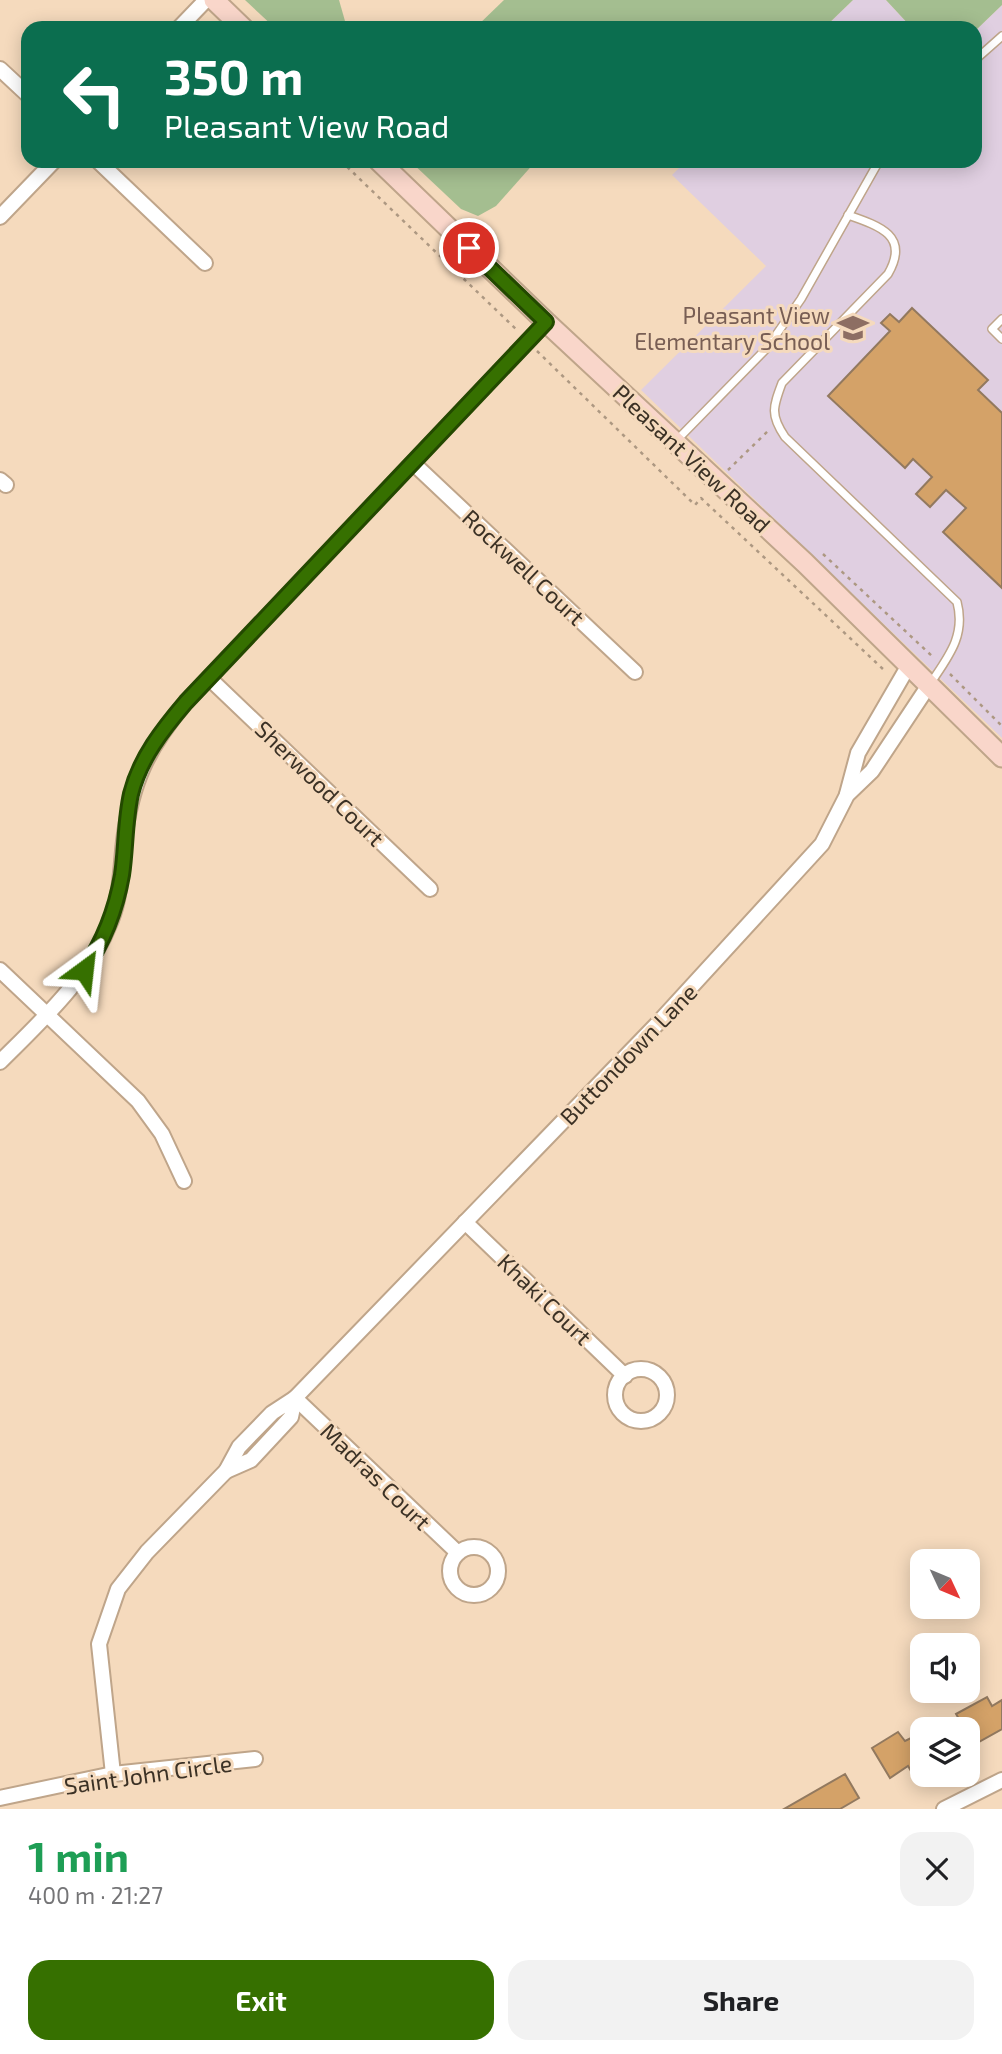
<!DOCTYPE html>
<html lang="en">
<head>
<meta charset="utf-8">
<style>
  :root { --surface:#fff; --page:#f2f2f2; --text:#202124; --muted:#757577; --accent:#367000 }
  body { margin:0; font-family:"Exo 2",sans-serif; background:var(--page); color:var(--text); height:100vh; display:flex; flex-direction:column; font-size:26px; white-space:nowrap }
  * { box-sizing:border-box; margin:0 }
  p { font-size:23px; color:var(--muted) }
  .icon { flex:none; width:38px; height:38px; fill:none; stroke:currentColor; stroke-width:2; stroke-linecap:round; stroke-linejoin:round }
  .map { position:relative; height:1809px; overflow:hidden }
  .side { display:flex; flex-direction:column; background:var(--surface); flex:1 }
  .side>* { flex:none }
  .banner { position:absolute; left:21px; top:21px; width:961px; height:147px; border-radius:21px; box-shadow:0 4px 18px #0003; background:#0b6e4f; color:#fff; overflow:hidden }
  .needle { width:46px; rotate:134deg }
  .controls { position:absolute; left:910px; top:1549px; display:grid; gap:14px }
  .controls a { display:grid; place-items:center; width:70px; height:70px; border-radius:14px; background:var(--surface); box-shadow:0 4px 18px #0003; font-size:35px }
  .pin { position:absolute; display:grid; place-items:center; width:60px; height:60px; color:#fff; margin:-30px; border:4px solid #fff; border-radius:50%; box-shadow:0 2px 7px #0007 }
  .me { position:absolute; width:77px; margin:-38px; rotate:30deg; stroke-linejoin:round; filter:drop-shadow(0 0 5px #0008) }
  .turn { display:flex; align-items:center; gap:24px; height:147px; padding:0 28px; font-size:32px }
  .turn .icon { width:91px; height:91px; stroke-width:2.5 }
  .turn b { display:block; font-size:49px; line-height:60px }
  .round { display:grid; place-items:center; flex:none; width:74px; height:74px; border-radius:21px; background:var(--page) }
  .overview { display:flex; align-items:center; justify-content:space-between; height:119px; padding:0 28px }
  h1 { font-size:42px; font-weight:700; line-height:52px; color:#1e9e55 }
  .cta { display:flex; gap:14px; margin-top:auto; padding:14px 28px }
  .cta a { flex:1; height:80px; border-radius:21px; background:var(--accent); color:#fff; font-size:28px; font-weight:700; line-height:80px; text-align:center }
  .cta a+a { background:var(--page); color:var(--text) }
  .map>svg:first-child { display:block }
  .education { fill:#e0cfe1 }
  .green { fill:#a4be90 }
  .building { fill:#d4a268; stroke:#92795f; stroke-width:2 }
  .lines { fill:none; stroke-linecap:round; stroke-linejoin:round }
  .lane-casing { stroke:#bfa58a; stroke-width:10 }
  .street-casing { stroke:#bfa58a; stroke-width:18 }
  .secondary-casing { stroke:#bfa58a; stroke-width:23 }
  .path { stroke:#ad9882; stroke-width:2.5; stroke-dasharray:3.5 5; stroke-linecap:butt }
  .lane { stroke:#fff; stroke-width:7 }
  .street { stroke:#fff; stroke-width:14 }
  .secondary { stroke:#f9d6ca; stroke-width:19 }
  .route-casing { stroke:#234900; stroke-width:18 }
  .route { stroke:#367000; stroke-width:12 }
  .labels { text-anchor:middle; dominant-baseline:central; stroke-width:6; stroke-linejoin:round; paint-order:stroke }
  .education-label { font-size:23px; fill:#785e54; stroke:#f5dabd; text-anchor:end }
  .street-label { font-size:23px; fill:#3b3125; stroke:#f5dabd }
</style>
</head>
<body>
<div class="map">
<svg width="1002" height="1809" viewBox="0 0 1002 1809">
  <rect width="100%" height="100%" fill="#f5dabd"/>
  <g class="education">
    <path d="M853 0H886L912 28H824Z"/>
    <path d="M1002 5V738L641 390 766 266 672 175 686 161H975V31Z"/>
  </g>
  <g class="green">
    <path d="M245 0H339L347 28H275Z"/>
    <path d="M504 0H853L824 28H475Z"/>
    <path d="M886 0H1002V5L975 31V28H912Z"/>
    <path d="M410 161H536L496 206 478 216 461 209Z"/>
  </g>
  <g class="building">
    <path d="M912 308 988 380 978 390 1002 413V588L943 532 966 508 946 490 930 507 916 494 932 477 913 459 905 468 828 396 890 331 881 323 890 314 899 322Z"/>
    <path d="M987 1697 992 1706 1002 1700V1729L968 1748V1729H941L959 1719 956 1714Z"/>
    <path d="M898 1732 905 1741 911 1738 922 1756V1770L914 1776 908 1766 890 1778 872 1748Z"/>
    <path d="M845 1774 859 1798 840 1809H784Z"/>
  </g>
  <g class="lines">
    <defs>
      <g id="lane">
        <path d="M975 60 1002 36"/>
        <path d="M848 215C880 226 910 236 888 274L782 383C773 407 770 415 785 437L957 602C966 636 948 657 930 684"/>
        <path d="M1002 319 992 329 1002 339"/>
        <path d="M675 442 767 348 801 299 879 161"/>
      </g>
      <g id="street">
        <path d="M179 28 206 0"/>
        <path d="M0 69 28 95"/>
        <path d="M98 161 205 263"/>
        <path d="M0 217 54 161"/>
        <path d="M413 463 635 672"/>
        <path d="M0 480 6 485"/>
        <path d="M209 678 430 889"/>
        <path d="M847 794 858 753 909 665"/>
        <path d="M0 970 138 1101 162 1134 184 1181"/>
        <path d="M0 1062C43 1019 89 978 111 920 121 895 121 867 124 841 131 782 148 747 186 702L546 322"/>
        <path d="M465 1222 625 1376"/>
        <circle cx="641" cy="1395" r="26"/>
        <path d="M295 1398 458 1553"/>
        <path d="M226 1471 251 1460 291 1417 295 1398"/>
        <circle cx="474" cy="1571" r="24"/>
        <path d="M113 1774 99 1644 118 1589 147 1552 226 1471 239 1447 272 1413 295 1398 659 1022 822 844 847 795 872 771 929 685"/>
        <path d="M0 1798 113 1774 255 1759"/>
        <path d="M944 1809 1002 1780"/>
      </g>
      <g id="secondary">
        <path d="M214 0 243 28"/>
        <path d="M379 161 546 322 805 563 1002 757"/>
      </g>
    </defs>
    <use href="#lane" class="lane-casing"/>
    <use href="#street" class="street-casing"/>
    <use href="#secondary" class="secondary-casing"/>
    <g class="path">
      <path d="M341 161 518 331"/>
      <path d="M537 351 695 505 701 498 884 670"/>
      <path d="M728 470 768 431"/>
      <path d="M823 554 933 657"/>
      <path d="M950 674 1002 726"/>
    </g>
    <use href="#lane" class="lane"/>
    <use href="#street" class="street"/>
    <use href="#secondary" class="secondary"/>
  </g>
  <g class="lines">
    <defs>
      <path id="route" d="M84 970C104 941 116 909 122 875 126 848 125 821 131 794 140 758 163 729 186 702L546 322 469 248"/>
    </defs>
    <use href="#route" class="route-casing"/>
    <use href="#route" class="route"/>
  </g>
  <defs>
    <symbol id="school-bare" viewBox="-9 -9 18 18"><path d="M0-5L7-2L0 1L-7-2ZM-4 1L0 2.5L4 1V4Q0 6-4 4Z" fill="#8d6e63" stroke="#f5dabd" stroke-width="2.5" paint-order="stroke"/></symbol>
  </defs>
  <g fill-rule="evenodd">
    <use href="#school-bare" x="831" y="306" width="44" height="44"/>
  </g>
  <g class="labels">
    <g class="education-label">
      <text x="830" y="315">Pleasant View<tspan x="830" dy="26">Elementary School</tspan></text>
    </g>
    <g class="street-label">
      <text transform="translate(692 458) rotate(43)">Pleasant View Road</text>
      <text transform="translate(524 567) rotate(43)">Rockwell Court</text>
      <text transform="translate(320 783) rotate(44)">Sherwood Court</text>
      <text transform="translate(628 1054) rotate(-46)">Buttondown Lane</text>
      <text transform="translate(545 1299) rotate(44)">Khaki Court</text>
      <text transform="translate(376 1476) rotate(44)">Madras Court</text>
      <text transform="translate(148 1774) rotate(-8)">Saint John Circle</text>
    </g>
  </g>
</svg>
<div class="controls">
<a><svg class="needle" viewBox="-14 -14 28 28"><path d="M0-13l5 13h-10z" fill="#e53935"/><path d="M0 13l5-13h-10z" fill="#757577"/></svg></a>
<a><svg class="icon" aria-label="sound" viewBox="0 0 24 24"><path d="M4 9h4l5-4v14l-5-4H4zM17 9q2 3 0 6"/></svg></a>
<a><svg class="icon" aria-label="layers" viewBox="0 0 24 24"><path d="M12 4l9 5-9 5-9-5zM3 14l9 5 9-5"/></svg></a>
</div>
<div class="pin" style="left:469px;top:248px;background:#d93025"><svg class="icon" aria-label="arrive" viewBox="0 0 24 24"><path d="M6 21V4h12l-3 4 3 4H6"/></svg></div>
<svg class="me" style="left:84px;top:970px" viewBox="-20 -20 40 40"><path d="M0-17L14 15 0 8-14 15z" fill="#367000" stroke="#fff" stroke-width="4"/></svg>
<div class="banner">
<div class="turn"><svg class="icon" aria-label="left" viewBox="0 0 24 24"><path d="M17 20v-9H6M10 6l-5 5 5 5"/></svg><div><b>350 m</b>Pleasant View Road</div></div>
</div>
</div>
<section class="side">
<div class="overview"><div><h1>1 min</h1><p>400 m · 21:27</p></div><a class="round"><svg class="icon" aria-label="close" viewBox="0 0 24 24"><path d="M6 6l12 12M18 6L6 18"/></svg></a></div>
<div class="cta"><a>Exit</a><a>Share</a></div>
</section>
</body>
</html>
